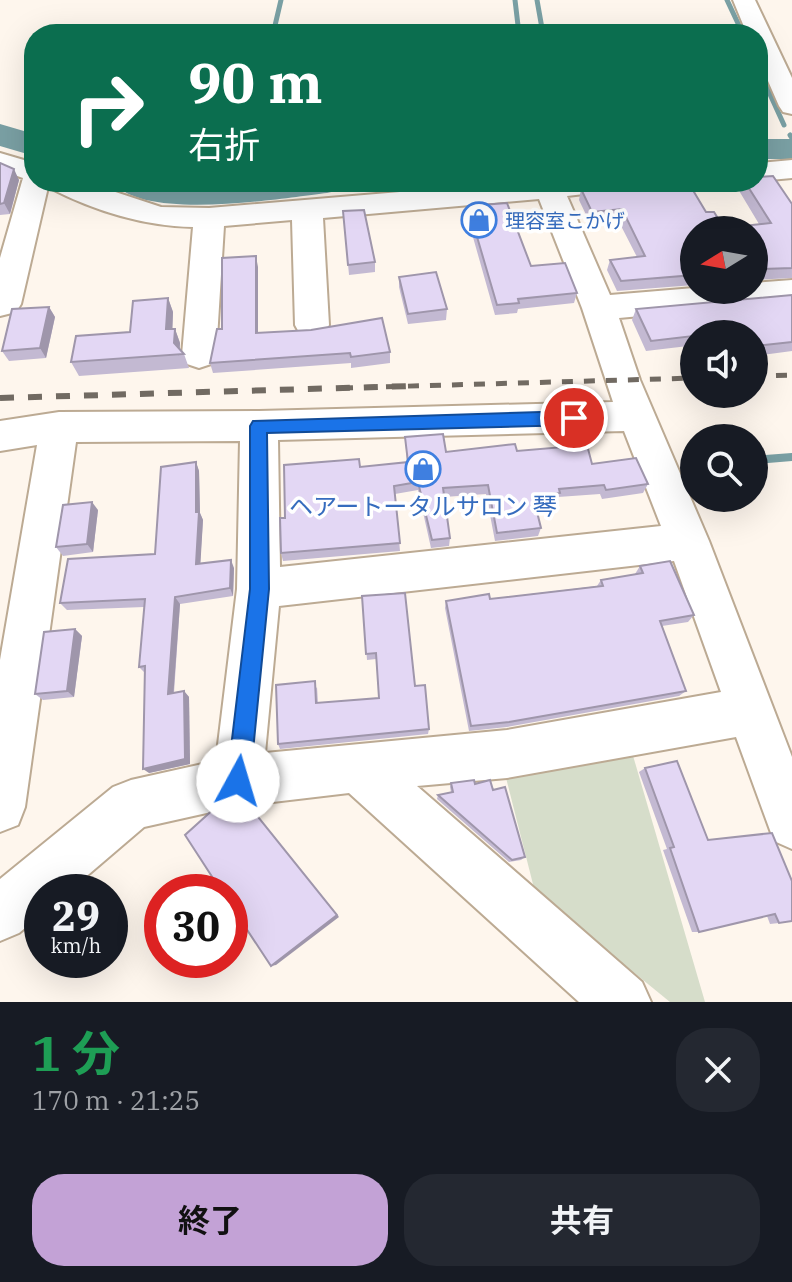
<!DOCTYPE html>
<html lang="ja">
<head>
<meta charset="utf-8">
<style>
  :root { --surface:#171b24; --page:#242831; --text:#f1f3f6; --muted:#9ea1a6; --accent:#c3a2d6 }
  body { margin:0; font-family:"IBM Plex Serif","Noto Sans JP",serif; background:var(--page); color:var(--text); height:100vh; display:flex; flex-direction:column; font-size:30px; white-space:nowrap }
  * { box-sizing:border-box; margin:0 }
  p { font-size:26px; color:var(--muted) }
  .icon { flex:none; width:44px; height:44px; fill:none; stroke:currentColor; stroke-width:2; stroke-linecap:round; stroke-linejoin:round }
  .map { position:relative; height:1002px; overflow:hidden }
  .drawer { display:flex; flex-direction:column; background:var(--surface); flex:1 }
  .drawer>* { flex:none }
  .guide { position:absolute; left:24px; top:24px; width:744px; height:168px; border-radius:32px; box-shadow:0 8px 32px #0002; background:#0b6e4f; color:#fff; overflow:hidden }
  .needle { width:52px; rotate:259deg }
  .tools { position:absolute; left:680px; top:216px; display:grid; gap:16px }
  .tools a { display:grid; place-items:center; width:88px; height:88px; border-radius:50%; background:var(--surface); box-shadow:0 8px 32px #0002; font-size:40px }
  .speed { position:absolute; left:24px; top:874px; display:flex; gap:16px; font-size:40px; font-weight:700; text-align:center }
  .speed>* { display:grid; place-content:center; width:104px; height:104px; border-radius:50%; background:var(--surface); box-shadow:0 8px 32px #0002; line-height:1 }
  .speed small { font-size:20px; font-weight:400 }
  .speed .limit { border:12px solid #d22; background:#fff; color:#111 }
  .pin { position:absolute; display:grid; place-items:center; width:68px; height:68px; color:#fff; margin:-34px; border:4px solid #fff; border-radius:50%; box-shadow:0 2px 8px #0007 }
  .me { position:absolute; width:88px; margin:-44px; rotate:6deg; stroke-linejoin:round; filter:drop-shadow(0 0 6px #0008) }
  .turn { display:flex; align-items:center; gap:28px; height:168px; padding:0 32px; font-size:36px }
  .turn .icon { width:104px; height:104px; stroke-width:2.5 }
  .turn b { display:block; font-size:56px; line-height:68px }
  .round { display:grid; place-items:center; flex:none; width:84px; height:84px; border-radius:32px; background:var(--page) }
  .summary { display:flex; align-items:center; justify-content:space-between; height:136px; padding:0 32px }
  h1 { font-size:48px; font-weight:700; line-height:60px; color:#1e9e55 }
  .button { display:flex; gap:16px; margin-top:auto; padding:16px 32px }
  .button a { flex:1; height:92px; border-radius:32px; background:var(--accent); color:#111; font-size:32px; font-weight:700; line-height:92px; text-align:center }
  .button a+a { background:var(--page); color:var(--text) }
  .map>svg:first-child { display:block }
  .green { fill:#d6ddca }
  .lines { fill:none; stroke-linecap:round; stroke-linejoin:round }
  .stream-far1 { stroke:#7aa0a4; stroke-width:5 }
  .stream { stroke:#7aa0a4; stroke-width:8 }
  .river { fill:#7aa0a4; fill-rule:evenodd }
  .minor-casing { stroke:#bcaa93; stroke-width:4 }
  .minor { fill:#fff; fill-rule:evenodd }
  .rail-far1 { stroke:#716a62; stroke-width:5; stroke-dasharray:11 11; stroke-linecap:butt }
  .rail { stroke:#716a62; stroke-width:6; stroke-dasharray:14 14; stroke-linecap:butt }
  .wall { fill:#c3b9d2 }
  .shaded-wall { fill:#9f96ab }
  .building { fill:#e3d7f4; stroke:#9f96ab; stroke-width:2 }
  .route { fill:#1a73e8; stroke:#114b97; stroke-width:2 }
  .labels { text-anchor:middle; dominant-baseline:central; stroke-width:7; stroke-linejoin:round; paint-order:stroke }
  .far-shop-label { font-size:20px; fill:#366cbe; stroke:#fff; text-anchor:start }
  .shop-label { font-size:24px; fill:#366cbe; stroke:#fff }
</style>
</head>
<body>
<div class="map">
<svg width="792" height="1002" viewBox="0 0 792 1002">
  <rect width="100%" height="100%" fill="#fef6ed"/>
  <path class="green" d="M629 742 705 1002H670L535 892 502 762Z"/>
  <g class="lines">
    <g class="stream-far1">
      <path d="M515 0 519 34"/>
      <path d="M537 0 543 34"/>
      <path d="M727 0 743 34"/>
      <path d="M273 34 281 0"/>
      <path d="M758 68 784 125"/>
      <path d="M790 135 792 138"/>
    </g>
    <path class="stream" d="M754 460 792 457"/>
    <g class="river">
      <path d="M0 124 34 134V156L0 146Z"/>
      <rect x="758" y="139" width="34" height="20"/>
      <path d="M114 182H345L340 190 327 193C284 198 141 222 114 182Z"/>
    </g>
    <defs>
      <g id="minor">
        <path d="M733 0H755L792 78V114L783 112 779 106 758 58V34H747Z"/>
        <path d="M0 153 34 163V182H85L161 207 209 208 520 182H640L636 188 567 196 610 295 694 288 754 290V283L792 280V302L619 318 640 380 709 541 792 757V849L774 841 736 737 507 778 417 786 642 982 651 1002H579L349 793 238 806 144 827 68 892H42V914L19 933 0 941V879L113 787 131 780 216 761 237 589 240 441 76 442 25 807 18 825 0 832V660L37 445 0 451V421L59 412 259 411 613 402 582 308 539 199 323 218 329 325 324 334 312 337 300 334 295 325 292 220 224 226 216 355 211 364 199 368 187 364 182 355 193 227C143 226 92 210 48 187L21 304 16 312 0 316V258L23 178 0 170ZM624 431 661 526 280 567 278 440ZM674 561 721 692 507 730 265 753 279 606Z"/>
        <path d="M792 160V178L758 181V163Z"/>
      </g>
    </defs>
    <use href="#minor" class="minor-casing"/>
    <use href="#minor" class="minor"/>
    <g class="rail-far1">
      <path d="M754 376 792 375"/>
      <path d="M342 388 694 378"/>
    </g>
    <path class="rail" d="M0 398 411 386"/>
  </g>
  <g class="wall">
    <path d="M0 163 19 180 10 214 0 215Z"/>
    <path d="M742 182H758L792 204V278L755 280 754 281V230H694V285L617 291 607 270 610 260 637 257 618 220 590 223 579 200 581 189 706 212 724 228 759 224 738 189Z"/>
    <path d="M468 206 531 266 577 293 574 303 518 309 517 313 495 315 467 216Z"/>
    <path d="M343 211 375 262V272L349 275Z"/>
    <path d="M258 267V333L390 352V363L351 368V363L213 373 210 363 222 329Z"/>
    <path d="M399 277 447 309 446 320 408 324 399 287Z"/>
    <path d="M792 295V351L754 356V334H694V356H692L688 346 646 351 632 320 636 309Z"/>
    <path d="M168 298 173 312 172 329H175L180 343V349L184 354 189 368 79 376 71 362 130 332Z"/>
    <path d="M49 307 55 317 46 358 9 361 2 351Z"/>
    <path d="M405 437 446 452 517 451 592 464 648 484 643 493 602 499 600 494 558 497 557 502 535 504 541 528 538 536 495 541 486 494 444 497 450 538 449 546 431 548 418 490 395 494 400 551 283 561 281 553 285 518 360 467 407 463Z"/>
    <path d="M196 462 199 471 200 513 203 520 200 563 234 568 233 596 180 604 174 693 184 691 189 697 190 764 149 773 145 673 139 667 144 607 67 610 60 603 155 554Z"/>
    <path d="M98 510 93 552 63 556 56 547Z"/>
    <path d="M640 566 694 615 688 622 662 626 686 691 679 696 507 727 469 731 445 608 446 601 490 599 597 586 601 580 635 574Z"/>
    <path d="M362 596 415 686 429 729 428 734 280 749 278 744 317 687 318 703 379 698 376 659 367 660Z"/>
    <path d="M75 629 82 636 74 697 43 700 35 694Z"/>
    <path d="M645 768 708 840 772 833 779 923 770 924 767 916 699 932H692L663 850 667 849 639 772Z"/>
    <path d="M451 783 475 784 493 790 525 857 521 860 509 862 437 799 438 795 451 792 450 787Z"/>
  </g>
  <g class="shaded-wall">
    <path d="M14 169 19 180 10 214 4 203Z"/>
    <path d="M256 256 258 267V343L256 333Z"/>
    <path d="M168 298 173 312 172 343 166 329Z"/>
    <path d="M49 307 55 317 46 358 40 348Z"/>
    <path d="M175 329 180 343 179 356 174 343Z"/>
    <path d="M196 462 199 471 200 513 203 520 200 571 196 564Z"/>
    <path d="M92 502 98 510 93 552 87 544Z"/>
    <path d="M231 560 234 568 233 596 230 588Z"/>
    <path d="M175 597 180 604 173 699 168 694Z"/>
    <path d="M75 629 82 636 74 697 67 691Z"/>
    <path d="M184 691 189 697 190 764 149 773 143 769Z"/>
    <path d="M246 802 339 917 276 965 271 966Z"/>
  </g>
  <g class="building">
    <path d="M0 163 14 169 4 203 0 204Z"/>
    <path d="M773 176 792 204V268L759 269 757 276H754V230H694V275L621 281 610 260 645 256 622 209 592 212 581 189 667 182H688L706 212H714L724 228 771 223 745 182H758V177Z"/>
    <path d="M507 203 531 266 565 263 577 293 518 299 519 303 497 305 468 206Z"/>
    <path d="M364 210 375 262 348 265 343 211Z"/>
    <path d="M256 256V333L311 330 382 318 390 352 351 357 350 353 210 363 217 329H222V258Z"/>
    <path d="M436 272 447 309 408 314 399 277Z"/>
    <path d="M792 295V342L754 346V334H694V339L693 336 651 341 636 309Z"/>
    <path d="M168 298 166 329H175L174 343 184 354 71 362 76 336 130 332 133 301Z"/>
    <path d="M49 307 40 348 2 351 12 309Z"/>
    <path d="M443 434 446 452 515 444 517 451 587 445 592 464 636 458 648 484 606 490 604 485 559 489 560 493 533 496 541 528 497 533 488 485 443 488 450 538 432 540 418 482 394 486 400 543 281 553 280 518H285L284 465 359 459 360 467 408 462 405 437Z"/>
    <path d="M196 462V512H199L196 564 231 560 230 588 175 597 168 694 184 691 185 759 143 769 145 666 139 667 145 599 60 603 68 559 155 554 161 467Z"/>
    <path d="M92 502 87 544 56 547 63 505Z"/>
    <path d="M670 561 694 615 660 621 686 691 509 722 471 726 446 601 489 594 490 599 603 586 601 580 643 573 640 566Z"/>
    <path d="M405 593 415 686 425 685 429 729 278 744 276 685 315 681 316 703 379 698 376 653 366 654 362 596Z"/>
    <path d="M75 629 67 691 35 694 44 632Z"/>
    <path d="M677 761 708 840 772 833 792 881V921L779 923 775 914 699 932 670 848 674 847 645 768Z"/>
    <path d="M474 780 475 784 490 780 493 790 505 787 525 857 512 860 438 795 453 792 451 783Z"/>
    <path d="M246 802 337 915 271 966 230 904V892H222L185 835 216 807Z"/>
  </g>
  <path class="route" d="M574 411 583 418 574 425 267 433 269 589 250 781 246 789 238 792 230 789 227 781 250 589V426L253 421Z"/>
  <defs>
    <symbol id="shop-ring" viewBox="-11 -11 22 22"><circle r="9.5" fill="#fff" stroke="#3f7fe0" stroke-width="1.5"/><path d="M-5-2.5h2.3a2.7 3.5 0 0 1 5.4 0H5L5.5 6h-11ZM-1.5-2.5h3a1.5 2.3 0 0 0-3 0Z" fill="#3f7fe0"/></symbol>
  </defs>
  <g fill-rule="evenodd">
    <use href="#shop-ring" x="459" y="200" width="40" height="40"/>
    <use href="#shop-ring" x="403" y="449" width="40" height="40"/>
  </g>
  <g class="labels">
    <g class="far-shop-label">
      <text x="505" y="220">理容室こかげ</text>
    </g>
    <g class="shop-label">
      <text x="423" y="506">ヘアートータルサロン 琴</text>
    </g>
  </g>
</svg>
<div class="tools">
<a><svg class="needle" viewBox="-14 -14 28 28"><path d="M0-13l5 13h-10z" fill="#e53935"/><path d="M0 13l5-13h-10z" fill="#9ea1a6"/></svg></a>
<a><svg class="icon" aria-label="sound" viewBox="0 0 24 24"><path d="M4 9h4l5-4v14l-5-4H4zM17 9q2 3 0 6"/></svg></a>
<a><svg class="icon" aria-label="search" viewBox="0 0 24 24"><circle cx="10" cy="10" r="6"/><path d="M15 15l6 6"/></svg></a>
</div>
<div class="speed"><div>29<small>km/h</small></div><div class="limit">30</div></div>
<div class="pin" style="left:574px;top:418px;background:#d93025"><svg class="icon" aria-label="arrive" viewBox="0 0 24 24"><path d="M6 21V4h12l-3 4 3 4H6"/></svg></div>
<svg class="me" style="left:238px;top:781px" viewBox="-20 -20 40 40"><circle r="19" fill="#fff"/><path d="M0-13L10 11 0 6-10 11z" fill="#1a73e8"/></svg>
<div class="guide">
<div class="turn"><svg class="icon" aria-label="right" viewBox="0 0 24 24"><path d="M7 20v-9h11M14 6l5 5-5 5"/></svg><div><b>90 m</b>右折</div></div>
</div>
</div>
<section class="drawer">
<div class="summary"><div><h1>1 分</h1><p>170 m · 21:25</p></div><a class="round"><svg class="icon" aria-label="close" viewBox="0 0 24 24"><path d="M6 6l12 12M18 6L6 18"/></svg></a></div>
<div class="button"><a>終了</a><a>共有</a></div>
</section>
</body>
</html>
